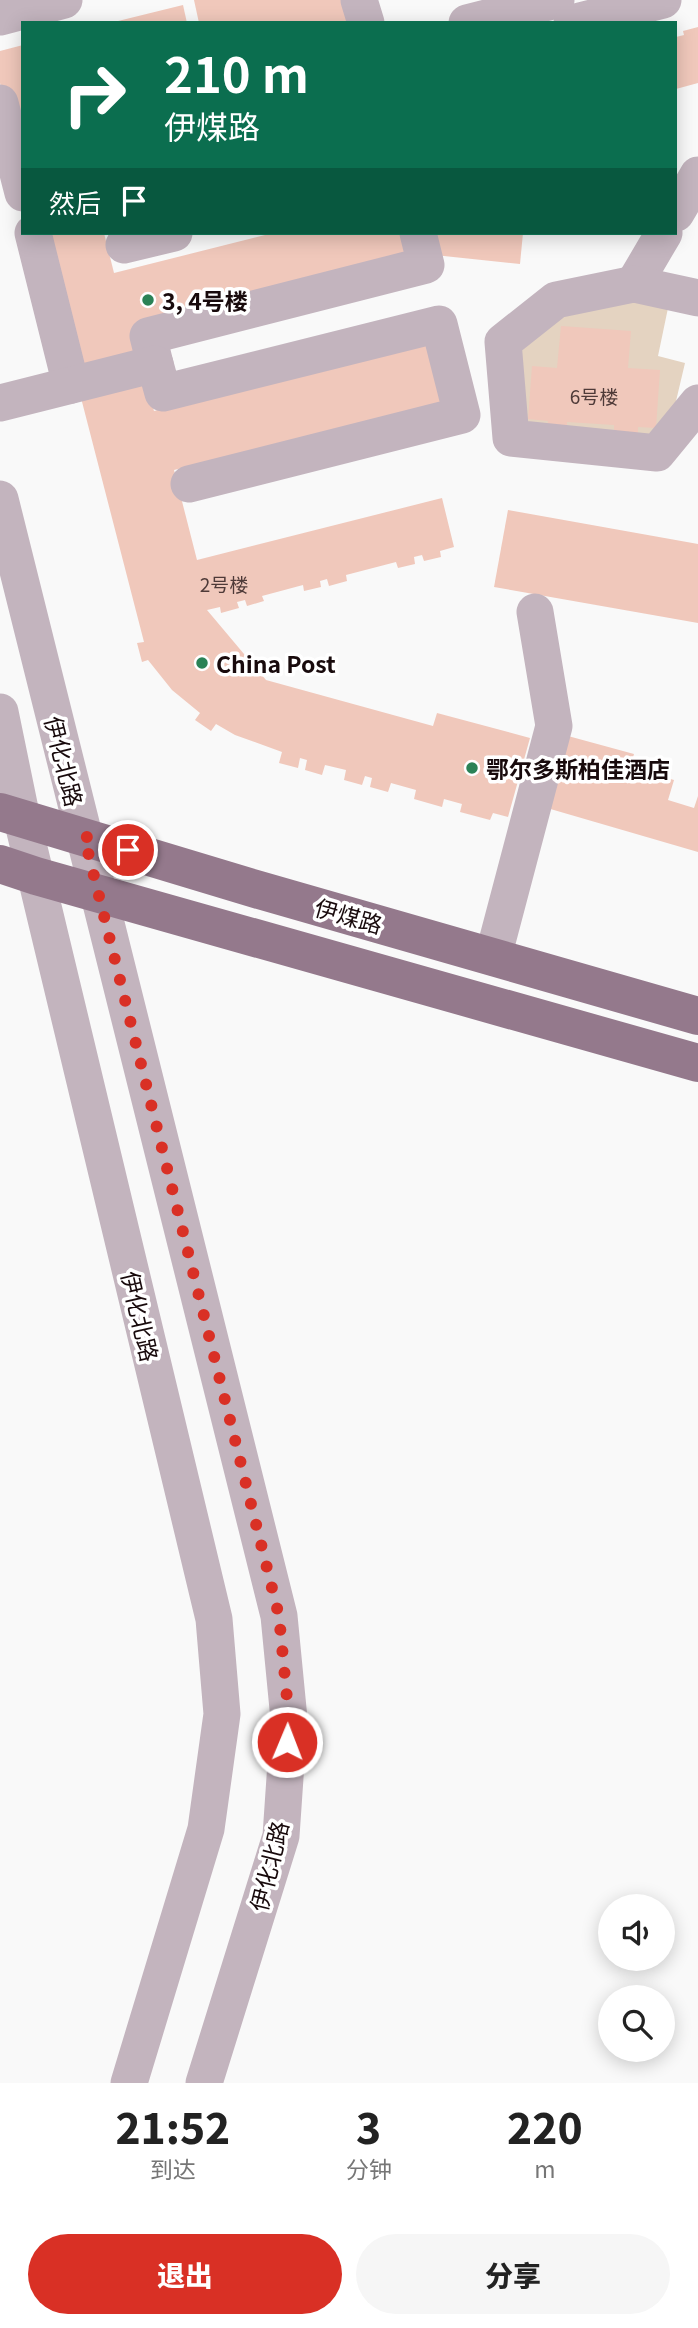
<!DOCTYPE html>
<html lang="zh">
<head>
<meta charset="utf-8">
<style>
  :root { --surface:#fff; --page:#f6f6f6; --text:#222; --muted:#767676; --accent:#d93025 }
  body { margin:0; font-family:Georgia,"Noto Sans SC",serif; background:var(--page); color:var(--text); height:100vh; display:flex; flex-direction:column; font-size:26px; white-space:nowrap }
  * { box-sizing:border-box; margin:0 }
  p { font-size:23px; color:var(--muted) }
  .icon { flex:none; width:38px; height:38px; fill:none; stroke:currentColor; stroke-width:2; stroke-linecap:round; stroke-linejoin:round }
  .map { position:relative; height:2083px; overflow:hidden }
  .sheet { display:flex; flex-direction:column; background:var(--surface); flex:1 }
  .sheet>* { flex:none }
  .banner { position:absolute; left:21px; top:21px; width:656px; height:214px; border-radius:0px; box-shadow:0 4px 18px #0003; background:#0b6e4f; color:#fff; overflow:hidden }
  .buttons { position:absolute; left:598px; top:1894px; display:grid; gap:14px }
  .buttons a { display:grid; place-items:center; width:77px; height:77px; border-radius:50%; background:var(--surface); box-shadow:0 4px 18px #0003; font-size:35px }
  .pin { position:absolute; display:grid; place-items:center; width:60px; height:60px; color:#fff; margin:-30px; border:4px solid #fff; border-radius:50%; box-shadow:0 2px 7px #0007 }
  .me { position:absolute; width:77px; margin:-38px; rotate:1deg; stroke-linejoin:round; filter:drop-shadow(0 0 5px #0008) }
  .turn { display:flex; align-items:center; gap:24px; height:147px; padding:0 28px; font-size:32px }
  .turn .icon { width:91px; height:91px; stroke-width:2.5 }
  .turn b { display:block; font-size:49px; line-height:60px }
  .then { display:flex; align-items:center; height:66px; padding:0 28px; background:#0003; gap:14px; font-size:26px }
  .eta { display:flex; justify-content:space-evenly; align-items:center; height:119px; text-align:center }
  .eta b { font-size:42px; font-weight:800; line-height:49px }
  .action { display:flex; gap:14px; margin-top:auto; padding:14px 28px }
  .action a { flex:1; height:80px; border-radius:42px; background:var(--accent); color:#fff; font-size:28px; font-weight:800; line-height:80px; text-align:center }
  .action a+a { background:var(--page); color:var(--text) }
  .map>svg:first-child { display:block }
  .green { fill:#e4d3c1 }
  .building { fill:#f0c8bb }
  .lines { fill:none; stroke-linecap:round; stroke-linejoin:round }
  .minor { stroke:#c3b4be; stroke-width:37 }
  .major { stroke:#94798c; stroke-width:38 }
  .route { stroke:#d93025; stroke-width:12; stroke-dasharray:0 21.6 }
  .poi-dot { fill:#2b8256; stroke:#fff; stroke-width:2.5 }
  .labels { text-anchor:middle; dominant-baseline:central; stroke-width:7; stroke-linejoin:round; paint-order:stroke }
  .number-label { font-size:19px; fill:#4e3a38 }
  .poi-label { font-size:23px; font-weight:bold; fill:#180a0c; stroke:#fff; text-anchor:start }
  .street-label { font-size:23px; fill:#180a0c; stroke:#fff }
</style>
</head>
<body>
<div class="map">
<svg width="698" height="2083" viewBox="0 0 698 2083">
  <rect width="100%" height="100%" fill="#f9f9f9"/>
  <path class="green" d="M618 293 668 308 658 356 685 363 672 418 650 439 518 433 522 350 551 314Z"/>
  <g class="building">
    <path d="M194 0H347L353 23H199Z"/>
    <path d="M183 5 187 23H114V22Z"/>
    <path d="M698 27V83L676 89V37L684 35 683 31Z"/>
    <path d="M23 45V169H22L0 83V51Z"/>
    <path d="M38 233H104L114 273 273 233H406L412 257 132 327 139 357 73 374Z"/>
    <path d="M428 233H523L520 264 425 254Z"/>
    <path d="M561 326 631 331 628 368 660 370 656 428 638 427V434L614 432V425L567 422V429L547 428 548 421 528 419 532 366 557 368Z"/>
    <path d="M429 342 444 403 174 470 197 560 442 498 454 547 440 551 441 557 424 561 422 555 414 557 415 564 398 568 396 562 346 575 347 581 329 586 327 579 320 581 321 587 304 591 303 585 262 596 264 601 247 606 245 600 237 602 239 608 221 613 220 607 207 610 266 680 433 726 437 713 530 738 508 817 493 813 490 820 460 812 462 804 444 799 442 807 414 799 416 790 391 783 388 792 370 787 372 778 365 776 362 785 344 780 346 770 325 765 322 775 305 770 307 760 300 758 298 768 279 763 282 752 235 735 216 724 211 731 195 720 200 713 172 690 148 660 142 662 137 643 144 642 80 394 145 377 154 411Z"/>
    <path d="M508 510 698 544V623L494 587Z"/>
    <path d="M568 736 634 754 630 767 674 780 668 800 694 808 698 796V852L547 808Z"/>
  </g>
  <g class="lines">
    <g class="minor">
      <path d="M359 0 366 23"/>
      <path d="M0 17 64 0"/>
      <path d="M467 23 556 0"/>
      <path d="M572 23 663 0"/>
      <path d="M0 103 23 193"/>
      <path d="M676 213 698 175"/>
      <path d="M33 233 71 385"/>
      <path d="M124 245 174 233"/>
      <path d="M634 284 664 233"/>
      <path d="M698 298 634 284 556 300 503 342 511 438 657 453 698 403"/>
      <path d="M155 364 148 336 426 265 418 233"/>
      <path d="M0 403 155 364 163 393 439 324 462 415 189 484"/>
      <path d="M0 499 279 1616 289 1719 281 1836 204 2083"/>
      <path d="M0 712 22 819 214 1619 222 1714 206 1829 129 2083"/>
      <path d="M493 957 554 726 535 612"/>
    </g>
    <g class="major">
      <path d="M0 812 259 890 698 1016"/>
      <path d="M0 864 36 876 698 1063"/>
    </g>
  </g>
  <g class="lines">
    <path class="route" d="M128 850 84 836 279 1616 289 1719 287 1742"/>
  </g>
  <g class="poi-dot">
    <circle cx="148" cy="300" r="7"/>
    <circle cx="202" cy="663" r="7"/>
    <circle cx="472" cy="768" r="7"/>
  </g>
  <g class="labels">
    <g class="number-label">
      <text x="594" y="395">6号楼</text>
      <text x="224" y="583">2号楼</text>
    </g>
    <g class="poi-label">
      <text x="162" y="300">3, 4号楼</text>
      <text x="216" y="663">China Post</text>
      <text x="486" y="768">鄂尔多斯柏佳酒店</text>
    </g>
    <g class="street-label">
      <text transform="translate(65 761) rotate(76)">伊化北路</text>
      <text transform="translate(349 915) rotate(16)">伊煤路</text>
      <text transform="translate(141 1316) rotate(77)">伊化北路</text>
      <text transform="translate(268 1866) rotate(-76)">伊化北路</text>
    </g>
  </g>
</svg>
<div class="buttons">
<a><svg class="icon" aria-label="sound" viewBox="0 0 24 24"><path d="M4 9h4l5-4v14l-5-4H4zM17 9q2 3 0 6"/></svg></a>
<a><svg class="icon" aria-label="search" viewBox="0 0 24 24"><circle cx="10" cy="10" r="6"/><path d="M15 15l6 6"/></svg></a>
</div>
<div class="pin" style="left:128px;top:850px;background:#d93025"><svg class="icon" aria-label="arrive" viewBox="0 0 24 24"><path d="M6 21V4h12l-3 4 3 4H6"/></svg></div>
<svg class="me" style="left:287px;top:1742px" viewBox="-20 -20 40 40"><circle r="17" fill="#d93025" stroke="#fff" stroke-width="3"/><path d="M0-11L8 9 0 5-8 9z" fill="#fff"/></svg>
<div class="banner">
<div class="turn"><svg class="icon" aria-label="right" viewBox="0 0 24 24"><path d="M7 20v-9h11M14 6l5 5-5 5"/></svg><div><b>210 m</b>伊煤路</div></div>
<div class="then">然后<svg class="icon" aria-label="arrive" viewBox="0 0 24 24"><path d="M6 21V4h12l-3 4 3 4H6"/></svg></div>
</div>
</div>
<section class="sheet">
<div class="eta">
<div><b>21:52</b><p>到达</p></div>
<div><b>3</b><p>分钟</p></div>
<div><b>220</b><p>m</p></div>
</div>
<div class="action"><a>退出</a><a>分享</a></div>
</section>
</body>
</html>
